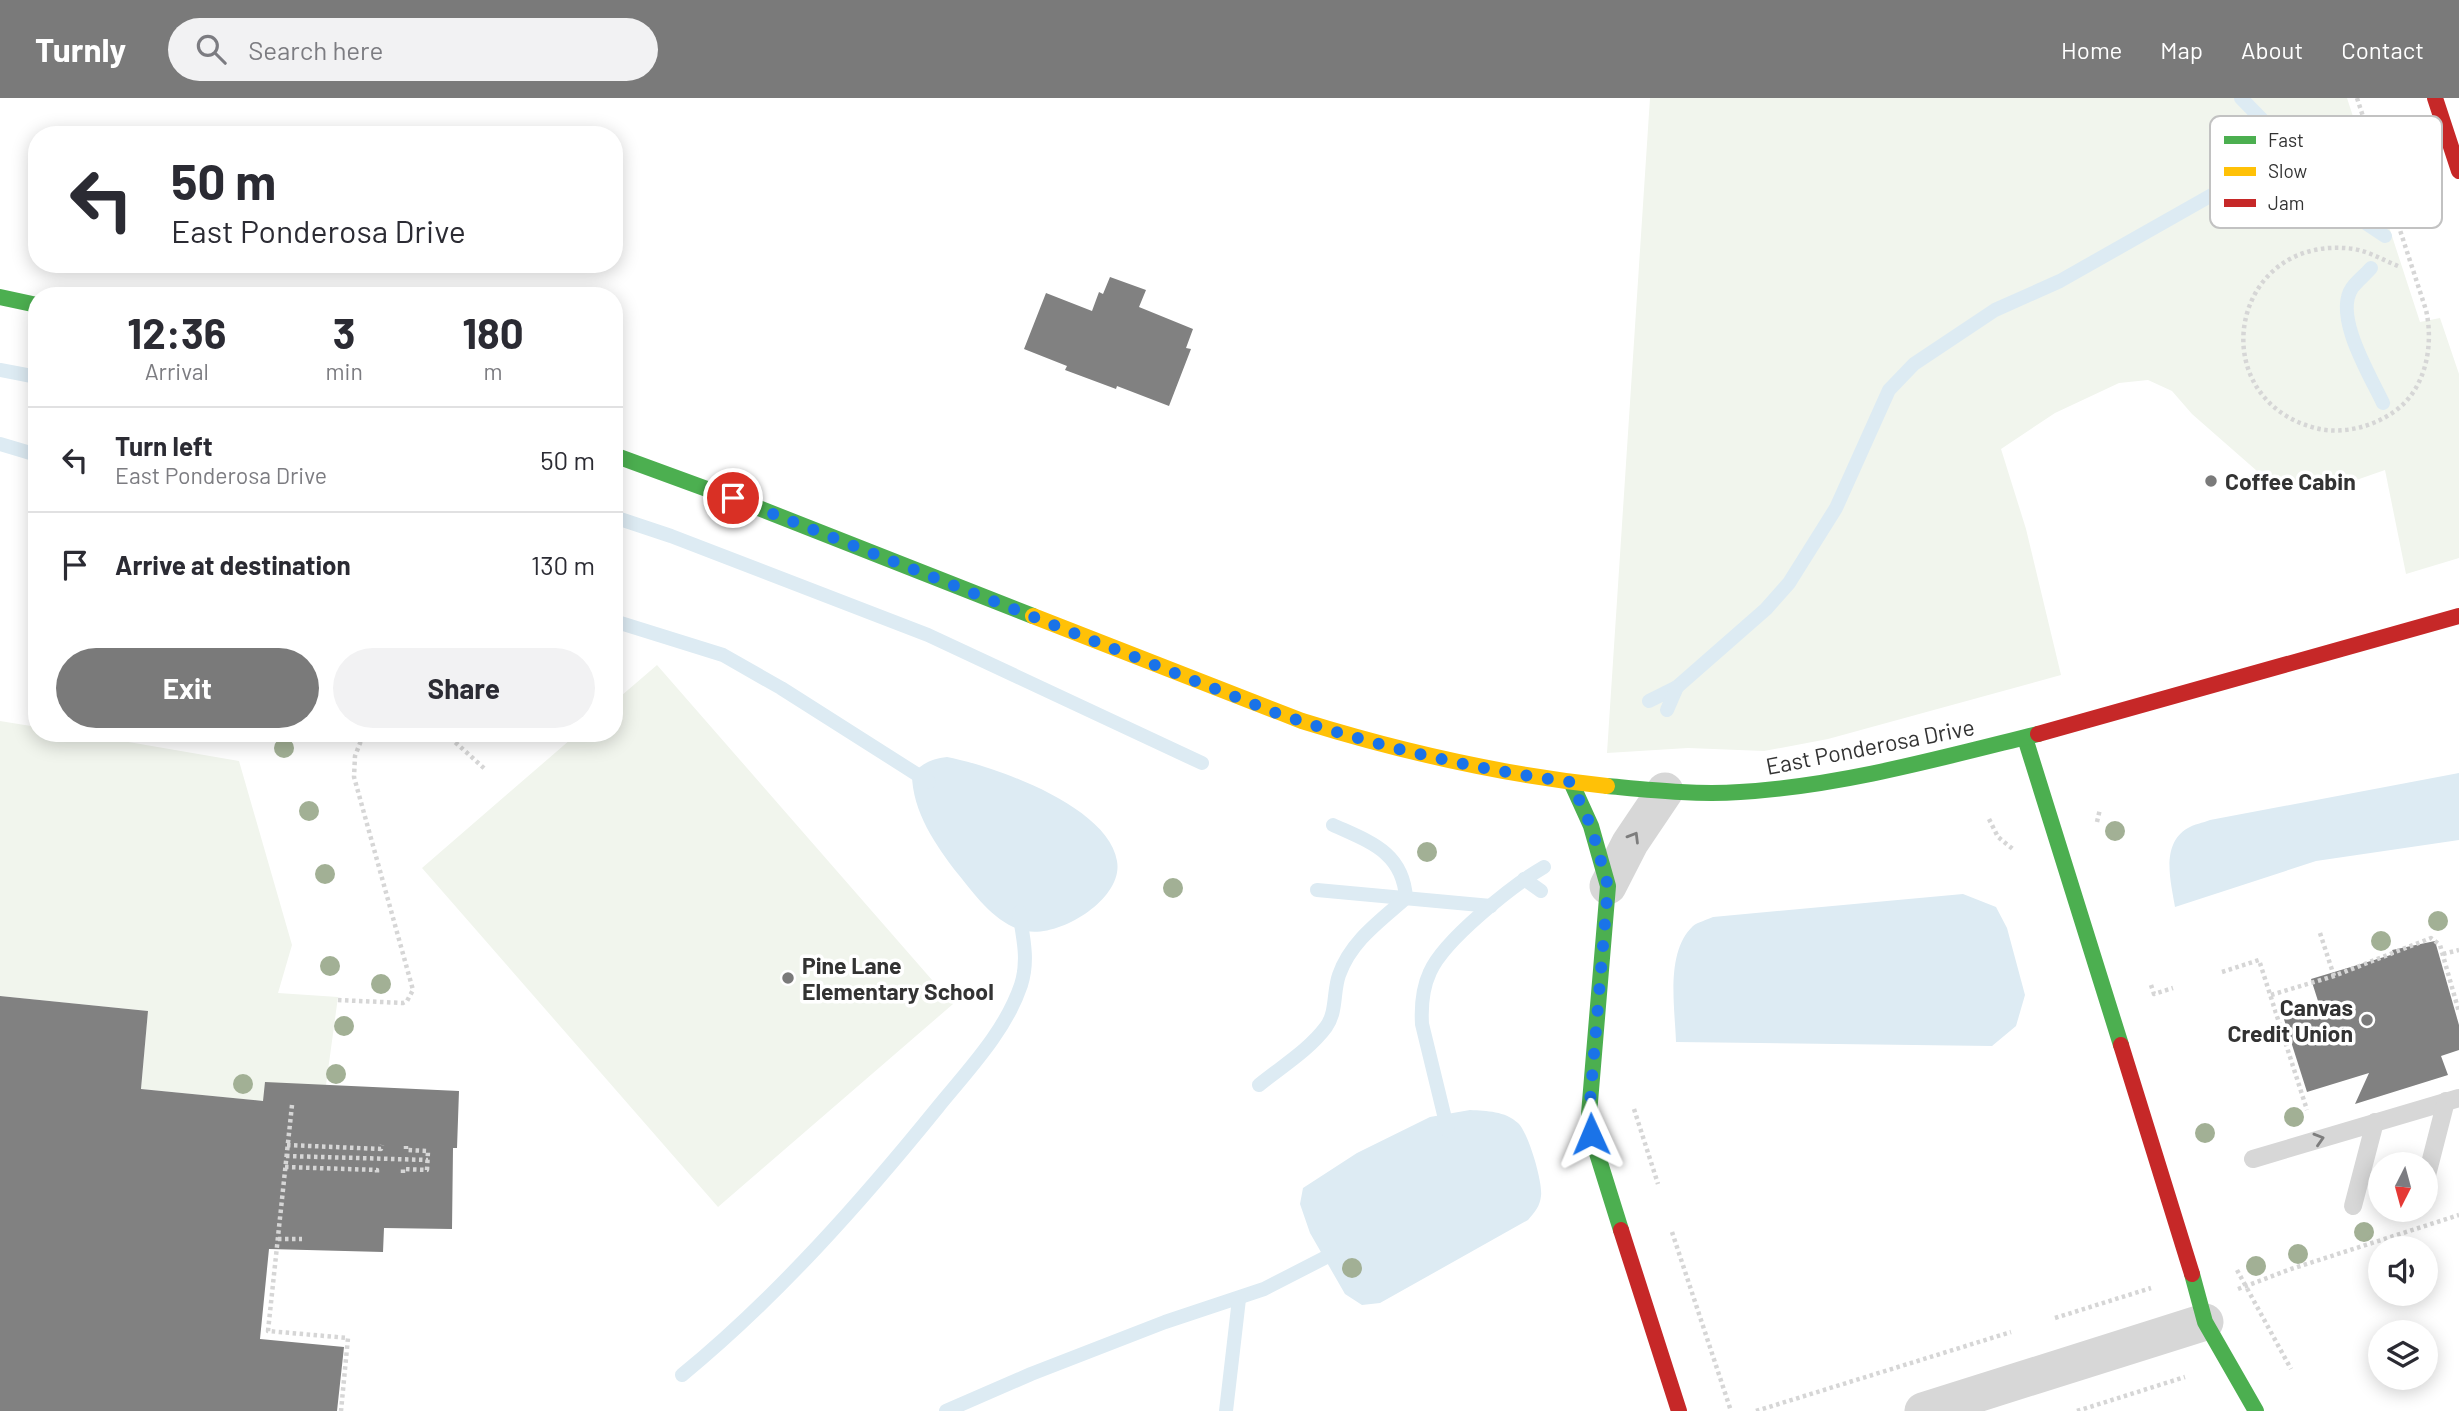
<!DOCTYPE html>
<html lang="en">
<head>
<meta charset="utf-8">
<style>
  :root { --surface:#fff; --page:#f2f2f3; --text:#2b2b33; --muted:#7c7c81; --line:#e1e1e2; --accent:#7a7a7a }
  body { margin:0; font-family:Barlow,sans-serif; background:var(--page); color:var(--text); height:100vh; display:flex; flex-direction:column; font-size:26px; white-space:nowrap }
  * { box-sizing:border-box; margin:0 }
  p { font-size:23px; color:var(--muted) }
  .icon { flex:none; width:38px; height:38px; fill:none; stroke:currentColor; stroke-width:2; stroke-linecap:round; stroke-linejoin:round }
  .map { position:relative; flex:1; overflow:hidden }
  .side { position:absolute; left:28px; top:189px; width:595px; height:455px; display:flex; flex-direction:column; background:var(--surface); border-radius:28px; box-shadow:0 4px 18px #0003 }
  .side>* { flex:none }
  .banner { position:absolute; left:28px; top:28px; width:595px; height:147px; border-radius:28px; box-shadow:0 4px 18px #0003; background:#fff; color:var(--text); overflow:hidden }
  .needle { width:46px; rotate:186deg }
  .tools { position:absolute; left:2368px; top:1054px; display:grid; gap:14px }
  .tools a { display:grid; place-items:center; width:70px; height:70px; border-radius:50%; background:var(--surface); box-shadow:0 4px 18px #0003; font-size:35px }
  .pin { position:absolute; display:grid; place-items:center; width:60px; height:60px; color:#fff; margin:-30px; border:4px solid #fff; border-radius:50%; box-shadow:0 2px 7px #0007 }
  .me { position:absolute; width:77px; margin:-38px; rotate:359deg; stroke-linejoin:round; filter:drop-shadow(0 0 5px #0008) }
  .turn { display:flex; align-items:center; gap:24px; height:147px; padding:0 28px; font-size:32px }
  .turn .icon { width:91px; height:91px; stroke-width:2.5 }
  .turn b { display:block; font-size:49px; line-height:60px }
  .eta { display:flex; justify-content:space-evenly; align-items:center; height:119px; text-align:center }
  .eta b { font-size:42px; font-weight:700; line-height:49px }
  .action { display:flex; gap:14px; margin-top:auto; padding:14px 28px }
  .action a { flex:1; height:80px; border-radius:42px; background:var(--accent); color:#fff; font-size:28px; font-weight:700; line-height:80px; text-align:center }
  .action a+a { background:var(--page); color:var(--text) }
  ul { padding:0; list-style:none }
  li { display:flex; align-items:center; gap:21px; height:105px; padding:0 28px; border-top:2px solid var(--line) }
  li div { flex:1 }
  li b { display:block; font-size:26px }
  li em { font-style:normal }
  header { display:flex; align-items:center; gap:42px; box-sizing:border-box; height:98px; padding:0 35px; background:var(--accent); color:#fff }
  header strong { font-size:33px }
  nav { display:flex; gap:38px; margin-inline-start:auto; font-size:24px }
  .search { width:490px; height:63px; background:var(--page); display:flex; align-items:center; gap:18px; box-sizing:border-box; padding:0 24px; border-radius:38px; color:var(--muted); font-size:26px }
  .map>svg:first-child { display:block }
  .green { fill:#f1f5ed }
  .water { fill:#ddebf3 }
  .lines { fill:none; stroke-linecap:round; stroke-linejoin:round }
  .stream { stroke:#ddebf3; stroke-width:14 }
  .building { fill:#818181 }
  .path { stroke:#d6d6d6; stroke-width:4.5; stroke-dasharray:3.5 3.5; stroke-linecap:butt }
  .lane { stroke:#d7d7d7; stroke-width:18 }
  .street { stroke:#d7d7d7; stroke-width:37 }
  .fast { stroke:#4caf50; stroke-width:16 }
  .slow { stroke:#ffc107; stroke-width:16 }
  .jam { stroke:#c62828; stroke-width:16 }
  .tree { fill:#a2b095 }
  .oneway { stroke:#7d7d7d }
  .route { stroke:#1a73e8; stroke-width:12; stroke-dasharray:0 21.6 }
  .poi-dot { fill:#7a7a7a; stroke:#fff; stroke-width:2.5 }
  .labels { text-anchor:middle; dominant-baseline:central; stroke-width:7; stroke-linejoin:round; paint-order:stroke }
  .poi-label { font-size:23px; font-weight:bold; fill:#333; stroke:#fff; text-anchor:start }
  .street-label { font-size:23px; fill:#333; stroke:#fff }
  .key { fill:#fff; stroke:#c2c2c2; stroke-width:2 }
  .key-label { font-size:19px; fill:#333 }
</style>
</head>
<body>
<header>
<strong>Turnly</strong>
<div class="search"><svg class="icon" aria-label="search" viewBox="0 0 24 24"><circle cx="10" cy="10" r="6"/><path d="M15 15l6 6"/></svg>Search here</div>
<nav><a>Home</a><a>Map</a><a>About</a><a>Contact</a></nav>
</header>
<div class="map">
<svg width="2459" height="1313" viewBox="0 0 2459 1313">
  <rect width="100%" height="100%" fill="#fff"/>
  <g class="green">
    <path d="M1650 0H2347L2420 224 2440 220 2459 276V460L2406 476 2385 372 2342 387 2318 388 2295 386 2257 373 2192 316 2172 293 2148 282 2119 285 2055 315 2001 351 2026 431 2061 577 1828 641 1764 653 1688 650 1607 655Z"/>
    <path d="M657 567 953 906 718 1109 422 770 578 635H614V604Z"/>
    <path d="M0 623 37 629V635H76L239 663 292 847 278 895 338 899 323 1009 141 991 148 913 0 898Z"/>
  </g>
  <g class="water">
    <path d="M947 659C994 668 1108 708 1117 763 1124 801 1059 840 1026 833 996 827 976 798 958 776 936 748 912 713 912 676 923 665 931 661 947 659Z"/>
    <path d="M2459 675V742L2316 763 2175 809C2171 784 2160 746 2188 730 2194 726 2203 725 2210 722Z"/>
    <path d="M1963 796 1996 809 2007 830 2025 897 2016 928 1992 948 1676 944C1675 910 1665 854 1693 828 1698 824 1707 822 1713 819Z"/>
    <path d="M1470 1012C1487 1013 1505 1013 1518 1025 1528 1034 1543 1084 1541 1098 1540 1108 1535 1114 1528 1122L1380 1205 1362 1207 1345 1196 1310 1135 1300 1106 1303 1090 1357 1055 1430 1019Z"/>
  </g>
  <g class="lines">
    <g class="stream">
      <path d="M2241 0 2280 40 2298 68 2317 91 2331 102 2385 138"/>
      <path d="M2371 170C2365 177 2357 183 2352 190 2333 218 2371 279 2383 305"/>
      <path d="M0 272 37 279"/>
      <path d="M0 346 37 357"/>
      <path d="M614 419 671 438 928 537 1202 665"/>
      <path d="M614 523 723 557 781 590 929 684"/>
      <path d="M1649 603 1677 589 1766 511 1789 485 1836 410 1889 292 1914 266 1995 212 2060 183 2233 85 2271 72 2298 68"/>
      <path d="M1667 612 1677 589"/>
      <path d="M1524 781 1541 793"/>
      <path d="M1317 792 1491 808"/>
      <path d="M1259 987C1281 969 1309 952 1326 929 1337 914 1333 894 1339 877 1351 843 1380 823 1406 800 1403 754 1370 744 1333 727"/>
      <path d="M1448 1033 1422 926C1421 908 1422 891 1430 874 1444 842 1513 787 1544 769"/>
      <path d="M682 1277C777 1199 861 1104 938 1009 969 971 1005 934 1021 887 1029 862 1023 839 1019 814"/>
      <path d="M946 1313 1031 1276 1165 1224 1264 1191 1340 1152"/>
      <path d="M1226 1313 1239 1201"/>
    </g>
  </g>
  <g class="building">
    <path d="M1110 179 1146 192 1139 209 1193 231 1186 250 1191 251 1169 308 1117 288 1116 291 1065 272 1067 268 1024 251 1046 195 1092 213 1099 194 1103 196Z"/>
    <path d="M2435 843 2459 927V952L2441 958 2448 977 2355 1006 2369 975 2307 994 2282 915 2318 903 2311 881 2394 856 2392 852Z"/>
    <path d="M0 898 148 913 141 991 263 1003 265 984 459 993 457 1050H453L452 1131 384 1130 383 1154 269 1151 260 1241 344 1249 337 1313H0Z"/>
  </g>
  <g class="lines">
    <g class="path">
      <path d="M2357 0 2426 212C2434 247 2426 291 2395 313 2373 329 2342 337 2315 330 2200 299 2231 134 2354 151 2370 154 2383 162 2398 168"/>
      <path d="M445 635 486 672"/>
      <path d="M1989 721 1998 739 2014 752"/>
      <path d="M2097 724 2100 711"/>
      <path d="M2320 835 2334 878"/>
      <path d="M2443 856 2459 852"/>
      <path d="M2222 874 2259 862 2307 1012"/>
      <path d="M2151 887 2154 896 2173 890"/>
      <path d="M2271 897 2334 878 2431 840 2440 847 2459 914"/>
      <path d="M338 902 403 905 407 903 413 892 354 679 355 658 364 635"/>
      <path d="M292 1007 268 1233 348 1240 341 1313"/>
      <path d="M1634 1011 1658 1086"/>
      <path d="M287 1047 381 1051 382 1047"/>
      <path d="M286 1058 428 1062"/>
      <path d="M285 1069 377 1072V1075"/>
      <path d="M403 1075V1071L427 1072 428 1053 406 1052V1048"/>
      <path d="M1672 1134 1731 1313"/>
      <path d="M278 1141H302"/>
      <path d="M2237 1172 2291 1271"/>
      <path d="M2238 1191 2291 1171 2459 1117"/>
      <path d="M2055 1220 2151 1190"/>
      <path d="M1756 1313 2011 1234"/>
      <path d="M2077 1313 2185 1279"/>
    </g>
    <g class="lane">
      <path d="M2253 1061 2459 1000"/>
      <path d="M2426 1081 2446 1003"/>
      <path d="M2353 1108 2375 1024"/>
    </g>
    <g class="street">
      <path d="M1608 788 1630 745 1665 693"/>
      <path d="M1923 1313 2205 1224"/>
    </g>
    <g class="fast">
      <path d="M0 199 37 207"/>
      <path d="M614 357 756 409 1033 518"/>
      <path d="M2025 640 2121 947"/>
      <path d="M1571 684 1591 728 1608 788 1589 1016 1591 1036 1621 1132"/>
      <path d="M1607 688C1651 692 1696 697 1740 694 1840 688 1941 660 2038 636"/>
      <path d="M2192 1176 2205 1224 2256 1313"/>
    </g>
    <path class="slow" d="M1033 518 1302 623C1402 654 1503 677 1607 688"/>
    <g class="jam">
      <path d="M2435 0 2459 73"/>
      <path d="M2038 636 2459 518"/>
      <path d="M2121 947 2192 1176"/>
      <path d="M1621 1132 1679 1313"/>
    </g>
  </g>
  <g class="tree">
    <circle cx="284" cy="650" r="10"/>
    <circle cx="309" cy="713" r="10"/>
    <circle cx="2115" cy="733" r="10"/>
    <circle cx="1427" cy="754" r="10"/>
    <circle cx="325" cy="776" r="10"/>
    <circle cx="1173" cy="790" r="10"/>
    <circle cx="2438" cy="823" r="10"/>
    <circle cx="2381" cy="843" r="10"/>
    <circle cx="330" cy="868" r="10"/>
    <circle cx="381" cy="886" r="10"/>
    <circle cx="344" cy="928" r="10"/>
    <circle cx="336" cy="976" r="10"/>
    <circle cx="243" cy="986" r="10"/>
    <circle cx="2294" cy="1019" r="10"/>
    <circle cx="2205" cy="1035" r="10"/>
    <circle cx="2364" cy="1134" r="10"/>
    <circle cx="2298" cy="1156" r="10"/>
    <circle cx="2256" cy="1168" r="10"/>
    <circle cx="1352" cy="1170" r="10"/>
  </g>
  <defs><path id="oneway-chevron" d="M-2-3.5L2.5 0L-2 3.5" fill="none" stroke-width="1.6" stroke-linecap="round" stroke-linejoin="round" transform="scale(1.75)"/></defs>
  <g class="oneway">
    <use href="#oneway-chevron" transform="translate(1634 739) rotate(-59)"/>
    <use href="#oneway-chevron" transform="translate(2319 1041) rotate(-17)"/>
  </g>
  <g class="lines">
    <path class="route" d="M733 400 1276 615C1372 647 1471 671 1571 684L1591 728 1608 788 1589 1016 1591 1036"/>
  </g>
  <g class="poi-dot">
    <circle cx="2211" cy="383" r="7"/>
    <circle cx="788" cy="880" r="7"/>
    <circle cx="2367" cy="922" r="7"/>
  </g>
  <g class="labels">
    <g class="poi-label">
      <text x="2225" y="383">Coffee Cabin</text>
      <text x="802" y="867">Pine Lane<tspan x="802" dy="26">Elementary School</tspan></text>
      <text x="2353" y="909" text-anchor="end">Canvas<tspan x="2353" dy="26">Credit Union</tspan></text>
    </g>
    <g class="street-label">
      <text transform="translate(1870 648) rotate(-11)">East Ponderosa Drive</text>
    </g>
  </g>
  <rect x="2210" y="18" width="232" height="112" rx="10" class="key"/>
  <rect x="2224" y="38" width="32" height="8" fill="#4caf50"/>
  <rect x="2224" y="69" width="32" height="9" fill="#ffc107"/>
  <rect x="2224" y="101" width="32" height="8" fill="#c62828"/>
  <g class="key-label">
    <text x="2268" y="49">Fast</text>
    <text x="2268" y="80">Slow</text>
    <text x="2268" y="112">Jam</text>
  </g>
</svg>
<div class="tools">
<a><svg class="needle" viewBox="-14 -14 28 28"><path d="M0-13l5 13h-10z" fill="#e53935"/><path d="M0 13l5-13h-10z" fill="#7c7c81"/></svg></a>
<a><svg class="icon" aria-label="sound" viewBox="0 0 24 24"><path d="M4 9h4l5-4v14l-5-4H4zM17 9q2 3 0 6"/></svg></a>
<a><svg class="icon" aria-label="layers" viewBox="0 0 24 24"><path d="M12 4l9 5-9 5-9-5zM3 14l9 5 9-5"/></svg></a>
</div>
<div class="pin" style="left:733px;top:400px;background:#d93025"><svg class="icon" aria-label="arrive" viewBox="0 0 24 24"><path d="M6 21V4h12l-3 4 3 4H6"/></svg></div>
<svg class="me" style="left:1591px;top:1036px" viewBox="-20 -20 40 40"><path d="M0-17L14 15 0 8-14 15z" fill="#1a73e8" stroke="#fff" stroke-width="4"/></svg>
<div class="banner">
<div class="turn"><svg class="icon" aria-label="left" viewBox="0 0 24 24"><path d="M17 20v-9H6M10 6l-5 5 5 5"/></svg><div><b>50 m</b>East Ponderosa Drive</div></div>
</div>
<section class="side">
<div class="eta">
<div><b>12:36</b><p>Arrival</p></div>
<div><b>3</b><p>min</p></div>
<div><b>180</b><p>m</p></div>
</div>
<ul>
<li><svg class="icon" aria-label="left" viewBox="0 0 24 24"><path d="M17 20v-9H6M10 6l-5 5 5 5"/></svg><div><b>Turn left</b><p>East Ponderosa Drive</p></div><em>50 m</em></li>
<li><svg class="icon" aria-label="arrive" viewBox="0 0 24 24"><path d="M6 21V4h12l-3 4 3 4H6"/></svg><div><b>Arrive at destination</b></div><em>130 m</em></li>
</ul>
<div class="action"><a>Exit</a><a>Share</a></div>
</section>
</div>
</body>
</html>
